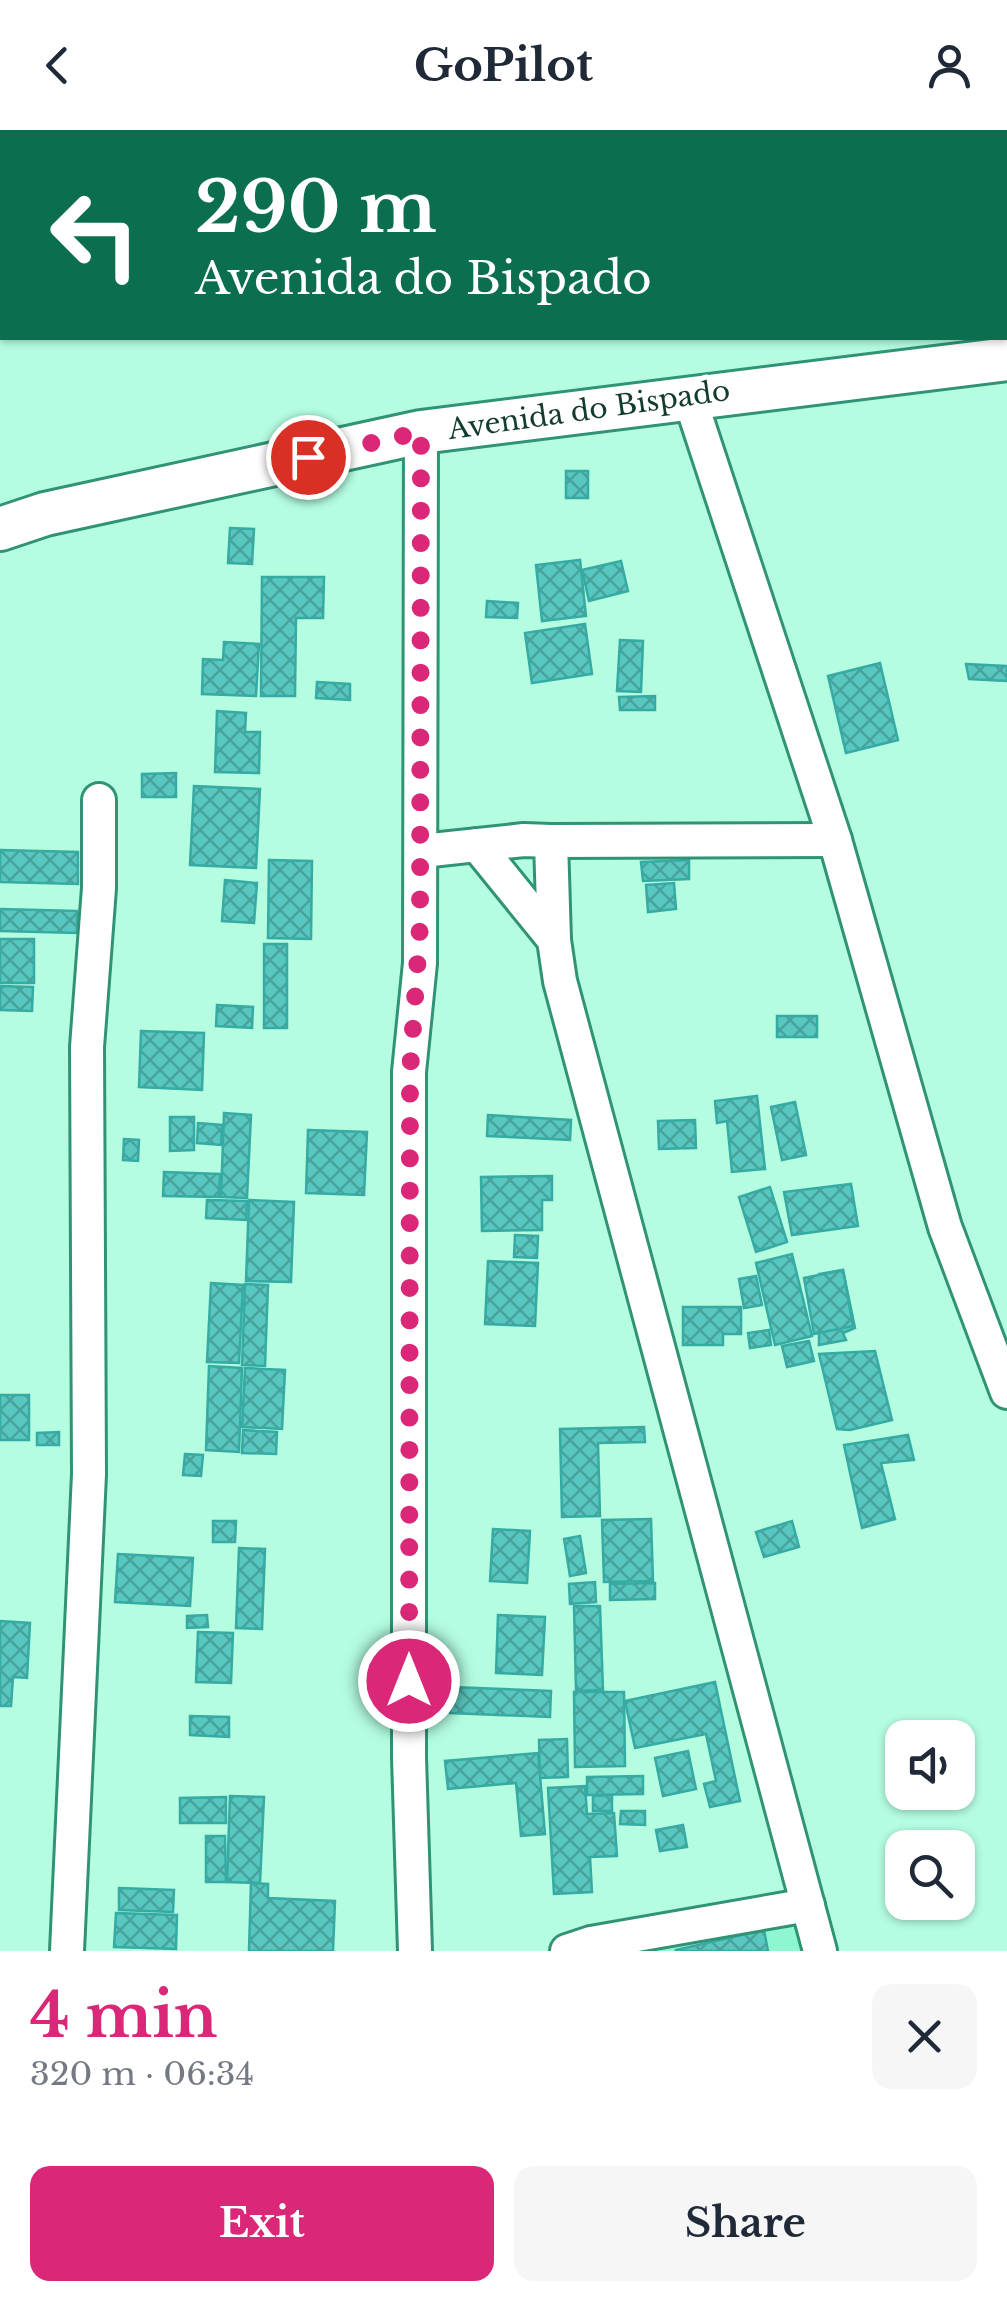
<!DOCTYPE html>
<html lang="en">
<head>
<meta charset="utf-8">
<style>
  :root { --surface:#fff; --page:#f6f6f7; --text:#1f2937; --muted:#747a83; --accent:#db2777 }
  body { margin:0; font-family:"Libre Baskerville",serif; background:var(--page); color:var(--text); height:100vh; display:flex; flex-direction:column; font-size:38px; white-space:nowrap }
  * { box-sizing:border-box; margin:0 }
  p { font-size:32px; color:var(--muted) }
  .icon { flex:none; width:55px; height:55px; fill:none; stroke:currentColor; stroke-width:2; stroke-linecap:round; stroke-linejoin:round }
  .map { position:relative; height:1821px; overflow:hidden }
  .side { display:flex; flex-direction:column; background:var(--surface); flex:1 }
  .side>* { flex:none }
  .guide { position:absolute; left:0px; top:0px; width:1008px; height:210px; box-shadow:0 2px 8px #0004; background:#0b6e4f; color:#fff; overflow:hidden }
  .buttons { position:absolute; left:885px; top:1590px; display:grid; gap:20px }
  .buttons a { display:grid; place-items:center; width:90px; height:90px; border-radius:20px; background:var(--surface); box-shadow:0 2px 8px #0004; font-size:50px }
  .pin { position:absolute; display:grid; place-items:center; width:85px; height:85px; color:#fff; margin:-42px; border:5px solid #fff; border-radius:50%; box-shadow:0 2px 10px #0007 }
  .me { position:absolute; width:110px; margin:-55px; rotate:0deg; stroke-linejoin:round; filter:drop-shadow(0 0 8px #0008) }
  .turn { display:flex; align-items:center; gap:35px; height:210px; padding:0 30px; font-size:45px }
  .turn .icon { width:130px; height:130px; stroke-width:2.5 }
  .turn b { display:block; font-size:70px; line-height:85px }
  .round { display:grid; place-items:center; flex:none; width:105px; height:105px; border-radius:20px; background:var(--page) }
  .head { display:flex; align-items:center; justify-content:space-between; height:170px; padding:0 30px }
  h1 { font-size:60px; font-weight:700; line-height:75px; color:var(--accent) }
  .action { display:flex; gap:20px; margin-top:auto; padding:20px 30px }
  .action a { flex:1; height:115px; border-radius:20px; background:var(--accent); color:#fff; font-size:40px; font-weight:700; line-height:115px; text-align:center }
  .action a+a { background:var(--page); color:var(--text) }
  header { display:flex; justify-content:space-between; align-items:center; height:130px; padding:0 30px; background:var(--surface); font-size:45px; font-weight:700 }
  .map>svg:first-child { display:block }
  .built { fill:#8ef7d1 }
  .building { fill:url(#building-cross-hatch); stroke:#36aba3; stroke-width:2.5 }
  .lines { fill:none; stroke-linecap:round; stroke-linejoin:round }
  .minor-casing { stroke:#319375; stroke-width:38 }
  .major-casing { stroke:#319375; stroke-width:48 }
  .minor { stroke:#fff; stroke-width:32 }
  .major { stroke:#fff; stroke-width:42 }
  .route { stroke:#db2777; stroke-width:18; stroke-dasharray:0 32.4 }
  .labels { text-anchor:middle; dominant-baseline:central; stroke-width:10; stroke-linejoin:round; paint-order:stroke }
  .street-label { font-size:28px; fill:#133b2e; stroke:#fff }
</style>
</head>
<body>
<header><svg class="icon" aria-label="back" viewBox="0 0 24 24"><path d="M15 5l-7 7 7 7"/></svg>GoPilot<svg class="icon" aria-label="person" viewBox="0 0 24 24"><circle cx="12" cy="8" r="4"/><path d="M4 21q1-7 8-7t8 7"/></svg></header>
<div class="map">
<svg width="1007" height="1821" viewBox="0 0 1007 1821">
  <defs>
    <pattern id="building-cross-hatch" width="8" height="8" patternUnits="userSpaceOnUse" patternTransform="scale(2.5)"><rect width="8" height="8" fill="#58c7bf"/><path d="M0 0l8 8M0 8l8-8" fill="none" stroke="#48a39c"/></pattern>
  </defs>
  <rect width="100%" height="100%" fill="#b4fde1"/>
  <path class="built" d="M808 1775 820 1821H567Z"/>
  <g class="building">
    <rect x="566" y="341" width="22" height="27"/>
    <path d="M230 398 254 399 252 434 228 433Z"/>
    <path d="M580 430 586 486 542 491 536 435Z"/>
    <path d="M621 431 628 461 589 471 582 440Z"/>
    <path d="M262 447H324L323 488H296L295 566H261Z"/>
    <path d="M487 471 518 473 517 488 486 487Z"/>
    <path d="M585 494 592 544 532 553 525 503Z"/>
    <path d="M620 510 643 511 641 562 617 561Z"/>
    <path d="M224 512 259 514 256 566 202 564 203 529 223 530Z"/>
    <path d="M880 533 898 610 846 623 828 546Z"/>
    <path d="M966 534 1007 536V551L969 549Z"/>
    <path d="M317 552 350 554V570L316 568Z"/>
    <path d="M655 566V580H620L619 567Z"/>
    <path d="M217 581 246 583 245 602H260L259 643 215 642Z"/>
    <path d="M176 643V667H142V644Z"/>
    <path d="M194 656 260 659 256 738 190 735Z"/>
    <path d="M0 720 78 722V754L0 752Z"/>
    <path d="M269 730 312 731 311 809 268 808Z"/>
    <path d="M689 730V749L643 751 641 732Z"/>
    <path d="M225 750 257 753 254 793 222 791Z"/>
    <path d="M674 753 676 779 648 782 646 755Z"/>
    <path d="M0 779 77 781V803L0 801Z"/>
    <rect x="0" y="809" width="34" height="44"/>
    <rect x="264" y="814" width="23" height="84"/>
    <path d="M0 856 33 857 32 881 0 880Z"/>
    <path d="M217 875 253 877 252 898 216 896Z"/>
    <rect x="777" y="886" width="40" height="21"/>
    <path d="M141 901 204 903 202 960 139 957Z"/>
    <path d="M757 966 765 1039 732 1042 727 991 717 993 715 971Z"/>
    <path d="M795 972 806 1025 782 1030 771 977Z"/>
    <path d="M224 983 251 985 247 1068 221 1067Z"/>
    <path d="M488 985 571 990 570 1010 487 1006Z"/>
    <path d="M170 987H194V1020L170 1021Z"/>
    <path d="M695 990 696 1018 659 1019 658 991Z"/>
    <path d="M198 993 222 995 221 1015 197 1013Z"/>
    <path d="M308 1000 367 1002 364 1065 306 1063Z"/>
    <path d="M124 1009 139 1010 138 1031 123 1030Z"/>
    <path d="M164 1042 220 1044 219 1067 163 1066Z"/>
    <path d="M552 1046V1070H542V1100L482 1101 481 1047Z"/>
    <path d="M851 1054 858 1096 792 1105 784 1062Z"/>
    <path d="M770 1057 787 1112 756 1122 739 1067Z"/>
    <path d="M207 1070 247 1071 246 1090 206 1088Z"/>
    <path d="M249 1070 294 1072 291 1152 246 1151Z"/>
    <path d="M515 1105 538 1106 537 1128 514 1127Z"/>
    <path d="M792 1124 812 1206 775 1215 756 1133Z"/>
    <path d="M488 1131 538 1133 535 1196 485 1194Z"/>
    <path d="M843 1140 855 1198 843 1203 846 1210 819 1215V1144Z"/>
    <path d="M843 1140 853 1196 814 1204 804 1148Z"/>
    <path d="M756 1146 762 1175 744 1178 739 1149Z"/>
    <path d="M211 1153 243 1155 239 1233 207 1232Z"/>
    <path d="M245 1154 268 1155 265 1236 242 1235Z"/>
    <path d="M683 1177H741V1204H723V1215H683Z"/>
    <path d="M769 1200 771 1215 750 1218 748 1203Z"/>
    <path d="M809 1211 814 1231 787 1237 782 1216Z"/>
    <path d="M875 1221 892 1290 850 1300 837 1299 819 1224Z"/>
    <path d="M209 1236 242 1238 239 1322 206 1320Z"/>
    <path d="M245 1238 285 1240 282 1299 242 1297Z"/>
    <rect x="0" y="1265" width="29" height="45"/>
    <path d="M644 1297 645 1312 598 1313 600 1386 562 1387 560 1299Z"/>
    <path d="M243 1300 277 1302 276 1324 242 1323Z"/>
    <path d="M59 1302V1315H37V1303Z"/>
    <path d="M908 1305 914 1330 881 1333 895 1389 862 1398 844 1315Z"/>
    <path d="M185 1324 203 1325 201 1346 183 1345Z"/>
    <path d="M651 1389 653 1451 604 1452 602 1390Z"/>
    <path d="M213 1391H236L235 1412H213Z"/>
    <path d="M792 1391 799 1417 764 1427 756 1402Z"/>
    <path d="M493 1399 530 1401 527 1453 490 1451Z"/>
    <path d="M580 1406 586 1443 570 1446 564 1409Z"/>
    <path d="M239 1418 265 1419 262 1499 236 1498Z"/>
    <path d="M118 1424 193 1428 190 1476 115 1472Z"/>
    <path d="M595 1452 596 1472 570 1474 569 1454Z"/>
    <path d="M655 1453V1469L610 1470V1454Z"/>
    <path d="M574 1476H600L603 1560 576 1561Z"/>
    <path d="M207 1485 208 1497 187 1498V1486Z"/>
    <path d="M498 1485 545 1487 542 1545 496 1543Z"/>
    <path d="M0 1491 30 1493 27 1548 13 1547 11 1576H0Z"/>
    <path d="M198 1502 233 1503 231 1553 196 1552Z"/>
    <path d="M715 1552 740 1671 710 1677 704 1654 716 1651 706 1604 635 1618 625 1571Z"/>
    <path d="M451 1557 551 1561 550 1587 450 1583Z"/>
    <path d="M574 1562H624L625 1636 575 1637Z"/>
    <path d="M190 1586 229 1587V1607L190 1605Z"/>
    <path d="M567 1609 568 1647 540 1648 539 1610Z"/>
    <path d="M688 1621 696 1659 663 1666 655 1628Z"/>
    <path d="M538 1623 545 1704 521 1706 516 1653 448 1659 445 1631Z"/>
    <path d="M643 1646V1664L587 1665V1647Z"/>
    <path d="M585 1656 587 1684 614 1683 617 1726 590 1727 592 1762 554 1764 548 1658Z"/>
    <path d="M612 1665V1681H593V1666Z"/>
    <path d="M230 1666 264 1667 260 1753 227 1752Z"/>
    <path d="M226 1667V1693H180V1668Z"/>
    <path d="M621 1681H645V1695L620 1694Z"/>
    <path d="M683 1695 687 1717 660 1721 656 1700Z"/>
    <path d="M206 1706H225L226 1752H206Z"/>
    <path d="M251 1753 268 1754V1768L335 1771 333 1821H249Z"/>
    <path d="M119 1758 174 1760 173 1782 119 1780Z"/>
    <path d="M116 1783 177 1785 176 1819 114 1817Z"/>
    <path d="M764 1800 768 1821H676V1820Z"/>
  </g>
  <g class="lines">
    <defs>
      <g id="minor">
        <path d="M689 266 835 710 945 1097 1007 1262"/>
        <path d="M551 711 835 710"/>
        <path d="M477 715 554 810"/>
        <path d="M422 721 524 710 551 711 554 810 560 851 820 1821"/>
        <path d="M67 1821 89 1344 87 917 99 758V670"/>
        <path d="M415 1821 409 1627V942L420 833 421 302"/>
        <path d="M567 1821 591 1813 808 1775"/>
      </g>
      <path id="major" d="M0 399 45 384 421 302 1007 229"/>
    </defs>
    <use href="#minor" class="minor-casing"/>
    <use href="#major" class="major-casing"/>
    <use href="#minor" class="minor"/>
    <use href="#major" class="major"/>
  </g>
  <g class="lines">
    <path class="route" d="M308 327 421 302 420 796 410 942 409 1551"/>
  </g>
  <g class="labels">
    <g class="street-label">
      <text transform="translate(589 280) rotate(-8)">Avenida do Bispado</text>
    </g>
  </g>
</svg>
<div class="buttons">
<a><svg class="icon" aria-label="sound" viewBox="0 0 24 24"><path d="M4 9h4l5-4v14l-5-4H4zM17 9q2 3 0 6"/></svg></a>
<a><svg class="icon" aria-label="search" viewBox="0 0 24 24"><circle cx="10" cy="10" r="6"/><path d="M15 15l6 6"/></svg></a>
</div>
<div class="pin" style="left:308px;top:327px;background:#d93025"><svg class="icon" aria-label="arrive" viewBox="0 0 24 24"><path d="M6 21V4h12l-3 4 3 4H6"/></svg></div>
<svg class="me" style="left:409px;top:1551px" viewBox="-20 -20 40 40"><circle r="17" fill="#db2777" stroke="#fff" stroke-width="3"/><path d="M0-11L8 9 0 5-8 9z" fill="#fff"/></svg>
<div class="guide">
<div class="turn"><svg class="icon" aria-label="left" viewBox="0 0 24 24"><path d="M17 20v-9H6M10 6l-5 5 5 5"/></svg><div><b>290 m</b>Avenida do Bispado</div></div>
</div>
</div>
<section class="side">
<div class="head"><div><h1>4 min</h1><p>320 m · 06:34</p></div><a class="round"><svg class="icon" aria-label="close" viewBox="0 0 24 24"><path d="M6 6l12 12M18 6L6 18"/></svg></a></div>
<div class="action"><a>Exit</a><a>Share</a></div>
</section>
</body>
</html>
